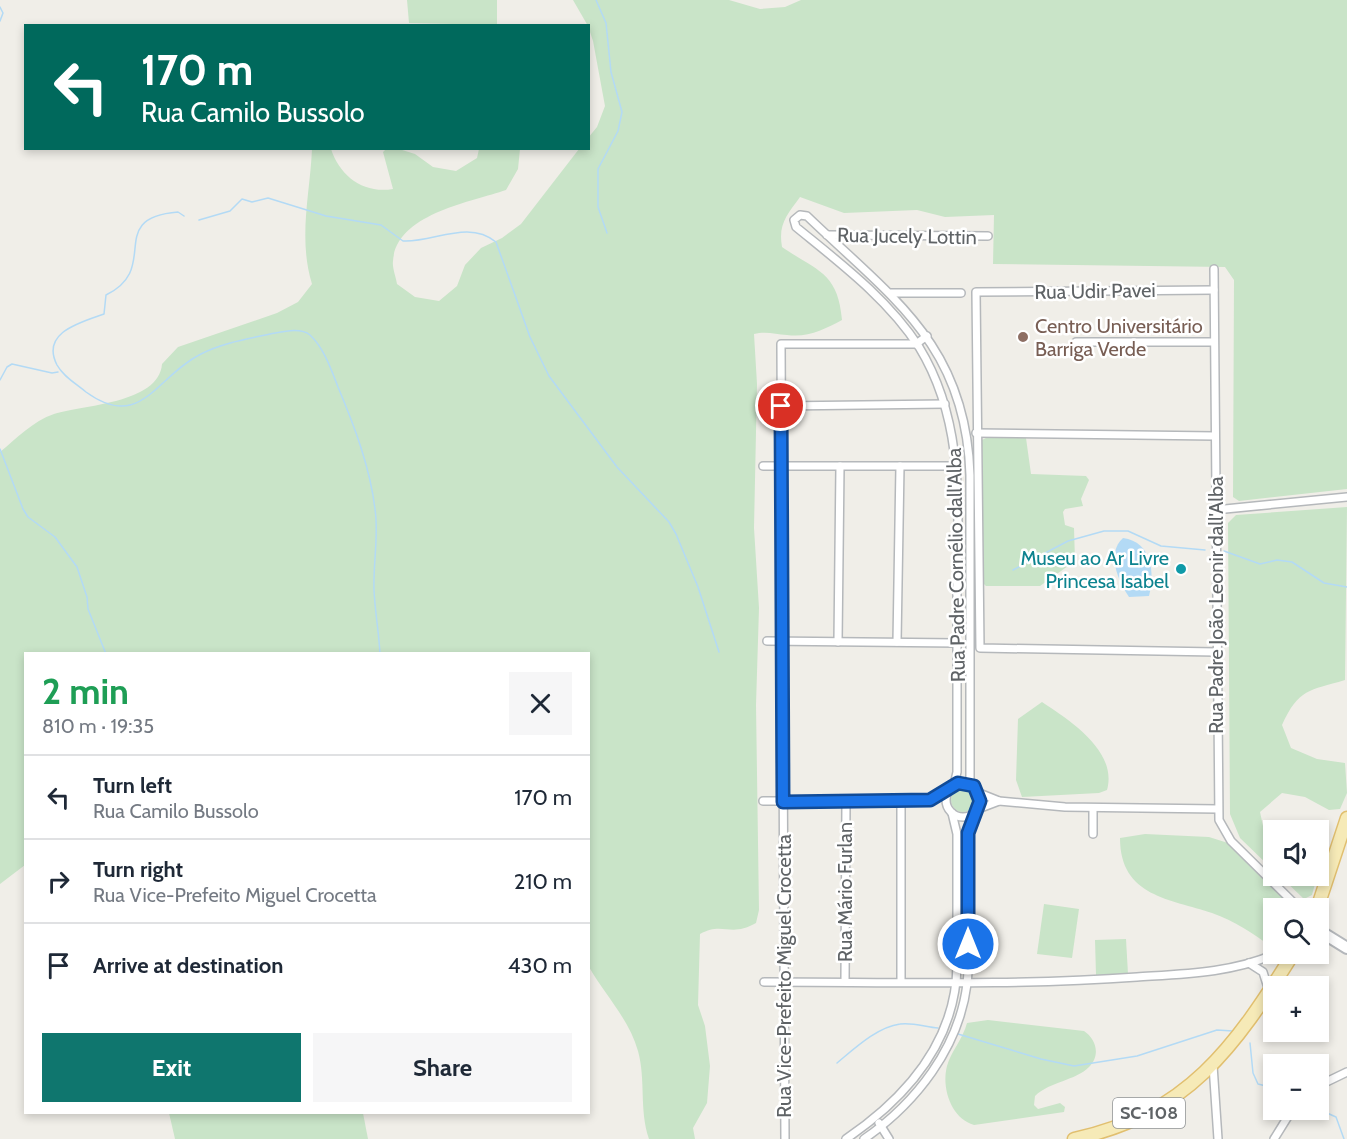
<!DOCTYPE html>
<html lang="en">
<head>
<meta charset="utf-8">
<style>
  :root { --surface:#fff; --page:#f6f6f7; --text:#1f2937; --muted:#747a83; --line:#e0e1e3; --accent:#0f766e }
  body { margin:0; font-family:Cabin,sans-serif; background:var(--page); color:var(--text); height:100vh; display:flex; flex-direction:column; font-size:22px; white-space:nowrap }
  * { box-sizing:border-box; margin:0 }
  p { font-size:20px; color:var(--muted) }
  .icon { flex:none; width:33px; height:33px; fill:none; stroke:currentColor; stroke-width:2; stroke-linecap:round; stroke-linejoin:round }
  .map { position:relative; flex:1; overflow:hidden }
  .panel { position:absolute; left:24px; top:652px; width:566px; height:462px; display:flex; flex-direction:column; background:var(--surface); border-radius:0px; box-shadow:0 3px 9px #0003 }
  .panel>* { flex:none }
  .banner { position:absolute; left:24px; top:24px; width:566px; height:126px; border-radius:0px; box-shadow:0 3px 9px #0003; background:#00695c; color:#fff; overflow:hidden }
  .tools { position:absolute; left:1263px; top:820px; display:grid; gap:12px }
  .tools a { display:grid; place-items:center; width:66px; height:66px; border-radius:0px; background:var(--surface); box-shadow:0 3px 9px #0003; font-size:30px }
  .pin { position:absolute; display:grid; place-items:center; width:51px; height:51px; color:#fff; margin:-26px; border:3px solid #fff; border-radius:50%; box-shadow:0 2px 6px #0007 }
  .me { position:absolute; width:66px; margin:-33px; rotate:0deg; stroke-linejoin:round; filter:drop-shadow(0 0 4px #0008) }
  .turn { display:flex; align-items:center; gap:21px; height:126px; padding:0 18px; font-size:27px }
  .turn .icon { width:78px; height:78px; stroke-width:2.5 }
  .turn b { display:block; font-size:42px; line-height:51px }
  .round { display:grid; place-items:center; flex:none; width:63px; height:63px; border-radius:0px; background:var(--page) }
  .head { display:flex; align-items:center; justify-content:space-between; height:102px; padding:0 18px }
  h1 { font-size:36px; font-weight:800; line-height:45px; color:#1e9e55 }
  .primary-button { display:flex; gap:12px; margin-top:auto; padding:12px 18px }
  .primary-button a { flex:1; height:69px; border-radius:0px; background:var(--accent); color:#fff; font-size:24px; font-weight:800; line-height:69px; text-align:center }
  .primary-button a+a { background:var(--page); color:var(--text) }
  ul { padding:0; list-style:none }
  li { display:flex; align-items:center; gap:18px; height:84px; padding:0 18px; border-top:2px solid var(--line) }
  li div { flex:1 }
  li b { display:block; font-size:22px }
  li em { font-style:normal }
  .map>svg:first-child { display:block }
  .green { fill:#c9e4c8 }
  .water { fill:#b3daf5 }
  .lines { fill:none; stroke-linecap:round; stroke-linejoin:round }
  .stream { stroke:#b3daf5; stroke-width:1.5 }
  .minor-casing { stroke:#b5b8bb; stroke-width:10 }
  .secondary-casing { stroke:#b4b7bb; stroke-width:14 }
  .primary-casing { stroke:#e1bf6f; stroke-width:15 }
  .minor { stroke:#fff; stroke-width:7 }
  .secondary { stroke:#fff; stroke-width:10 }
  .primary { stroke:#f6eab7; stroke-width:12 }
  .route-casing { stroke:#114b97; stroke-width:15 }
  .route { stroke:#1a73e8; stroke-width:10 }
  .education-dot { fill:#8d6e63; stroke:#fff; stroke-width:2 }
  .culture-dot { fill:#0f9aa8; stroke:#fff; stroke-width:2 }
  .labels { text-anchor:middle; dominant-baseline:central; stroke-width:5; stroke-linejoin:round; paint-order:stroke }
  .shield { fill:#fff; stroke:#8f9294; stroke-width:1.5 }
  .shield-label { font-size:18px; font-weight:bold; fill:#5f6366 }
  .street-label { font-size:20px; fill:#5f6366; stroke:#fff }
  .education-label { font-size:20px; fill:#785e54; stroke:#fff; text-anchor:start }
  .culture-label { font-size:20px; fill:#0d838f; stroke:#fff; text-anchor:end }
</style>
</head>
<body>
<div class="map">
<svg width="1347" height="1139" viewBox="0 0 1347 1139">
  <rect width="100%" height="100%" fill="#f0eee8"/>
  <g class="green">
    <path d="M497 0V25L409 23 407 0Z"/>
    <path d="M573 0H729L760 9 785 7 801 0H1347V489L1239 501 1233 497 1234 280 1225 267 993 264 994 215 945 217 917 210 844 213 800 197C787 215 778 224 782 247 817 271 838 272 842 320 825 329 808 338 787 335 775 334 766 331 754 334L757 384 754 528 759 608 756 705 759 910 756 923C730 938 723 921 700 934L698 1005 705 1026 710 1066 707 1103 693 1128 695 1139H649C639 1110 646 1080 638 1051 629 1019 605 995 589 967L588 654H26L25 865 0 884V452C16 439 33 421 54 414 81 405 159 404 162 364L178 347 277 313 298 302 312 284C298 238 310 195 312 149H331C340 176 363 194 393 189L383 152 386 149H399L415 154 433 167 456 171 477 158 479 149H520L518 169 506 190C471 202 396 214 393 261 392 268 396 277 397 284L415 297 439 301 457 286 465 265 481 248 502 238 521 224 579 149 588 148V138L597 127 605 106 593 41 588 26Z"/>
    <path d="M986 438H1026L1031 474 1086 476 1089 480 1081 499 1083 506 1065 509 1063 512 1065 525 1074 528 1075 561 1040 586H986L983 583 982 440Z"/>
    <path d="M1347 507 1345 680C1309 691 1299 688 1282 725L1291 748 1317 759 1345 763 1347 793 1340 809 1329 810 1305 797 1282 793 1260 812 1265 835 1273 844V870L1240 838 1230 814 1228 523 1236 515Z"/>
    <path d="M1042 702C1069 720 1118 751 1107 790L1099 793 1022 797 1016 780 1018 719Z"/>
    <circle cx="963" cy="800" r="12"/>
    <path d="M1145 834 1209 837 1228 843 1294 909H1274L1273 948C1254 934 1235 921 1212 913 1171 899 1120 897 1120 838Z"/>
    <path d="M1280 876H1311L1315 884 1312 895 1304 899Z"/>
    <path d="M1044 904 1079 909 1072 958 1037 954Z"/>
    <path d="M1126 939 1128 974 1096 975 1095 940Z"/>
    <path d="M988 1020 1084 1031C1096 1039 1101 1055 1089 1067 1075 1081 1051 1081 1035 1096L1034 1105 1038 1109 1060 1103 1065 1107 1064 1112 974 1125C952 1119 941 1089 947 1066 951 1051 963 1039 967 1023Z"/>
    <path d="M169 1113H363L368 1139H175Z"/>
  </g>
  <path class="water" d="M1123 538C1152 542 1155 573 1149 596L1129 597C1118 581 1106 553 1123 538Z"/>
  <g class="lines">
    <g class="stream">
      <path d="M596 0 606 23 611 72 622 112 618 131 598 169V207L607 233"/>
      <path d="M0 7 3 13 0 21"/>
      <path d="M184 216 178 212C104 218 162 268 106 295L104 314C82 322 40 332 57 365 63 376 75 383 86 392 141 432 155 377 201 354 222 343 247 339 270 334 282 332 300 327 310 335 324 348 331 369 338 387 354 425 370 467 375 509 379 535 373 563 374 590 375 612 379 633 380 654"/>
      <path d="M199 220 230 211 242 199 252 202 268 198 326 216 381 225 403 241C433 243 468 219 496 242L530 337 549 376 617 467 669 522 676 534 698 587 719 652"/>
      <path d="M0 380 7 367 12 364 52 373 58 372"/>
      <path d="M0 449 23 509 28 517 55 537 77 567 87 597 88 609 106 654"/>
      <path d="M1224 551 1260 564 1277 560 1292 562 1324 583 1347 587"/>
      <path d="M1013 570 1068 541 1104 531H1128L1161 546 1205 550"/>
      <path d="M958 1034 1041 1059 1074 1066 1137 1056 1217 1030 1233 1031"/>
      <path d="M1250 1043 1253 1073 1258 1084 1274 1088"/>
      <path d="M837 1063C854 1049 877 1027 900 1024 912 1022 926 1027 938 1028"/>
      <path d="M1318 1109 1336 1117 1344 1139"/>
    </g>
    <defs>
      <g id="minor">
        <path d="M827 235 988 236"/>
        <path d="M1214 269 1219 820 1231 841 1300 909"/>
        <path d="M1214 290 976 292 980 648 1216 652"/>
        <path d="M891 293H961"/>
        <path d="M1076 342H1214"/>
        <path d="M781 406 945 404"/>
        <path d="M976 433 1215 436"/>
        <path d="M763 466H957"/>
        <path d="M1215 510 1347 497"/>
        <path d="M767 641 957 643"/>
        <path d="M838 642 840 466"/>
        <path d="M897 642 900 466"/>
        <circle cx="963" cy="800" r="17"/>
        <path d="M954 785 957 772C957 711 957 651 957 590 958 506 965 422 919 347 888 299 840 263 796 227L794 220 800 215 807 216C891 297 966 344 970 475V784"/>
        <path d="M979 793 999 801 1065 807 1218 809"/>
        <path d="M763 801H919L930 800 948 791"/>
        <path d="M901 802V982"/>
        <path d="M978 809 999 801"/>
        <path d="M1093 834V808"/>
        <path d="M1249 963 1263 972 1269 991"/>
        <path d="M764 982C888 982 1013 986 1137 977 1183 974 1232 973 1275 954"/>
        <path d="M845 982 846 802"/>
        <path d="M1213 1065 1218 1139"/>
        <path d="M1318 1086 1347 1072"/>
        <path d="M879 1123 889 1139"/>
        <path d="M785 1139 781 344H916L927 336"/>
        <path d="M846 1139C906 1098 956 1041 957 965V834L952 813"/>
        <path d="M864 1139C916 1103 959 1048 967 984 969 968 968 950 968 934 968 900 968 867 968 833L975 812"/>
        <path d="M1274 1139 1292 1110"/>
      </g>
      <path id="secondary" d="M1318 930 1347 948"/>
      <g id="primary">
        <path d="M1317 909 1347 818"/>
        <path d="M1074 1139C1188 1114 1234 1048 1293 954"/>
      </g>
    </defs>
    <use href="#minor" class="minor-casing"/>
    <use href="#secondary" class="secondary-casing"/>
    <use href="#primary" class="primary-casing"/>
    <use href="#minor" class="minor"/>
    <use href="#secondary" class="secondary"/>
    <use href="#primary" class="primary"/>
  </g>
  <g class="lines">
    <defs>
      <path id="route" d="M781 406 783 802 930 800 958 783 974 786 980 801 968 833V944"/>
    </defs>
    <use href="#route" class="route-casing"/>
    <use href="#route" class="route"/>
  </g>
  <circle class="education-dot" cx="1023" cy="337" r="6"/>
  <circle class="culture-dot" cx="1181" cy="569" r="6"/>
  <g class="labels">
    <rect class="shield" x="1113" y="1098" width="72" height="30" rx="4.5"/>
    <g class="shield-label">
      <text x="1149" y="1113">SC-108</text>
    </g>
    <g class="street-label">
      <text transform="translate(907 236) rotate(1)">Rua Jucely Lottin</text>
      <text transform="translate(1095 291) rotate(-1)">Rua Udir Pavei</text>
      <text transform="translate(956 565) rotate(-91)">Rua Padre Cornélio dall'Alba</text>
      <text transform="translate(1216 605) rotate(-90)">Rua Padre João Leonir dall'Alba</text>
      <text transform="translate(845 892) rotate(-90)">Rua Mário Furlan</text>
      <text transform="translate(784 976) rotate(-90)">Rua Vice-Prefeito Miguel Crocetta</text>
    </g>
    <g class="education-label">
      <text x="1035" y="326">Centro Universitário<tspan x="1035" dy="23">Barriga Verde</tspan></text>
    </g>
    <g class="culture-label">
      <text x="1169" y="558">Museu ao Ar Livre<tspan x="1169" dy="23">Princesa Isabel</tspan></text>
    </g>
  </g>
</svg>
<div class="tools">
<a><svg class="icon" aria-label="sound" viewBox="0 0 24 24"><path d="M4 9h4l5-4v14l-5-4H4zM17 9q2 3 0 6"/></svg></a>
<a><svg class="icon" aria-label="search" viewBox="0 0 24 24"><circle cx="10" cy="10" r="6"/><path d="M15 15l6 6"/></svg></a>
<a>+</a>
<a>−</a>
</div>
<div class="pin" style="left:781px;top:406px;background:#d93025"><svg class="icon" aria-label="arrive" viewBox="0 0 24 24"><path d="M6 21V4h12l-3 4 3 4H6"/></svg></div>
<svg class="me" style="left:968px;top:944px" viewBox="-20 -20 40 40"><circle r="17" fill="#1a73e8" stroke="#fff" stroke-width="3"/><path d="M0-11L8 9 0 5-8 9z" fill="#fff"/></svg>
<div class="banner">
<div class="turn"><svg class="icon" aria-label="left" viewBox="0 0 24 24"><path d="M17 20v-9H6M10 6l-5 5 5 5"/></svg><div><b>170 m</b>Rua Camilo Bussolo</div></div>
</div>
<section class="panel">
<div class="head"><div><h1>2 min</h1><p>810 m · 19:35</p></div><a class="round"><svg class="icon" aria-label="close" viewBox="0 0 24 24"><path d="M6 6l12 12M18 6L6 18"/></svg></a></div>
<ul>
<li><svg class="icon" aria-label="left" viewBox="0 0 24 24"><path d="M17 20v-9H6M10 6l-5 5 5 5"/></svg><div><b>Turn left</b><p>Rua Camilo Bussolo</p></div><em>170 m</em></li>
<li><svg class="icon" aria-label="right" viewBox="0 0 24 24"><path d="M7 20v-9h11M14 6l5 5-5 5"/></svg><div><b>Turn right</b><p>Rua Vice-Prefeito Miguel Crocetta</p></div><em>210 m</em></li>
<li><svg class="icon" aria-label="arrive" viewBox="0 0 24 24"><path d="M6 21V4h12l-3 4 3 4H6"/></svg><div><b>Arrive at destination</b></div><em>430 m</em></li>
</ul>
<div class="primary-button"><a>Exit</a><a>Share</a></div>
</section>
</div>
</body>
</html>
